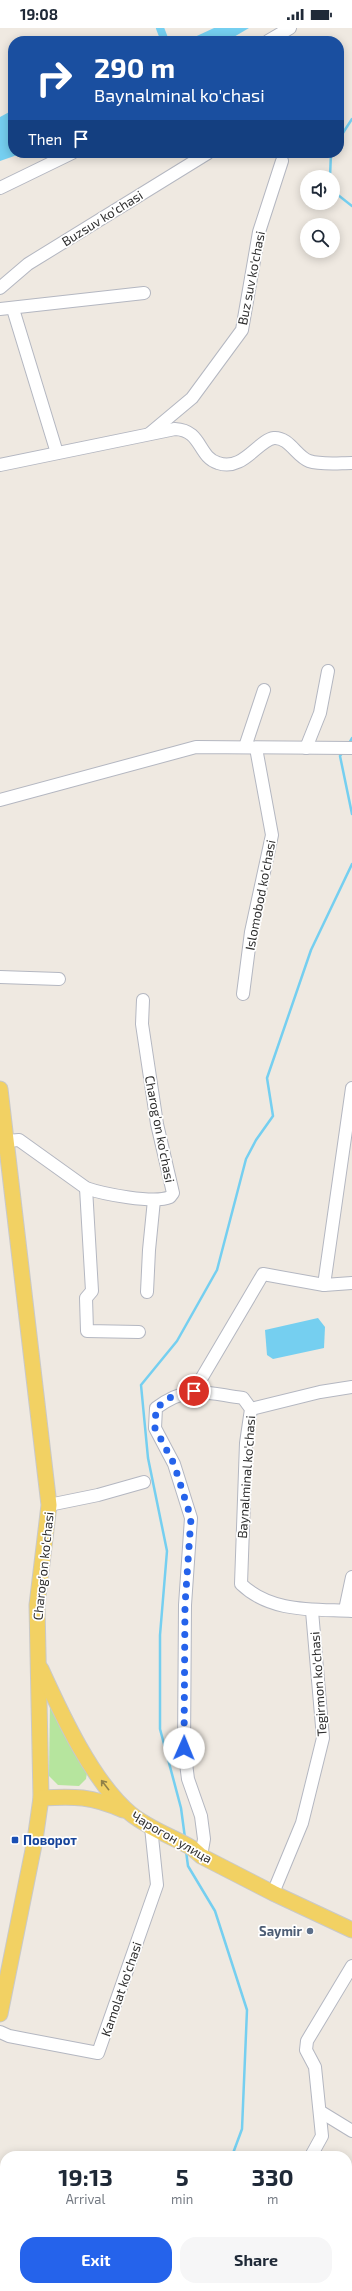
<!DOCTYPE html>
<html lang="en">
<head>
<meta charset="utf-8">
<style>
  :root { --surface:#fff; --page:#f6f6f7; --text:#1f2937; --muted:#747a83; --accent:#2563eb }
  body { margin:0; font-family:"Exo 2",sans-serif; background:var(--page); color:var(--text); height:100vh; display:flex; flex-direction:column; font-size:15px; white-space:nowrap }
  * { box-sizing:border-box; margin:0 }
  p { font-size:13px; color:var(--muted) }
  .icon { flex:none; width:22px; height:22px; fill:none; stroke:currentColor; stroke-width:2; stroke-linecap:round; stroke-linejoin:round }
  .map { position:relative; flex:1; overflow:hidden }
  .drawer { position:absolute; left:0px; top:2123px; width:352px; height:140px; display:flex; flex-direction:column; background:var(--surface); border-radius:16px 16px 0 0; box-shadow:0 2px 10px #0003 }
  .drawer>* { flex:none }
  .banner { position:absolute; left:8px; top:8px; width:336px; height:122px; border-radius:16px; box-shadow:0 2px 10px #0003; background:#1a4fa0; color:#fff; overflow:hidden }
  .buttons { position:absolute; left:300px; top:142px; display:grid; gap:8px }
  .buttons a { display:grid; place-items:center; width:40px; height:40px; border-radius:50%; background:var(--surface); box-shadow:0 2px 10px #0003; font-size:20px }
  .pin { position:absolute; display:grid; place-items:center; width:34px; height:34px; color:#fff; margin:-17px; border:2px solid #fff; border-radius:50%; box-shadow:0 1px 4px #0007 }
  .me { position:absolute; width:44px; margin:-22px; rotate:1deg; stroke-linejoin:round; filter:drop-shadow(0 0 3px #0008) }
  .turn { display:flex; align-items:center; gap:14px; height:84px; padding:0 20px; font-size:18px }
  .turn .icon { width:52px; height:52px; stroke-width:2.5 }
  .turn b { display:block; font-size:28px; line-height:34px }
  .then { display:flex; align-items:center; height:38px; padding:0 20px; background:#0003; gap:8px; font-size:15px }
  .eta { display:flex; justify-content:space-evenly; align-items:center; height:68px; text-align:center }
  .eta b { font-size:24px; font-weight:700; line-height:28px }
  .primary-button { display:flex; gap:8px; margin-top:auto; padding:8px 20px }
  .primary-button a { flex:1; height:46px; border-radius:16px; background:var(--accent); color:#fff; font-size:16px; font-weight:700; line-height:46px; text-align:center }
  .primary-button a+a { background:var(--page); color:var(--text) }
  .status { display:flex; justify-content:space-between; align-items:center; height:28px; padding:0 20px; background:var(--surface); direction:ltr }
  .status svg { height:11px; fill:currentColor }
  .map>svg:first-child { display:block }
  .green { fill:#b6e59e }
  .water { fill:#75cff0 }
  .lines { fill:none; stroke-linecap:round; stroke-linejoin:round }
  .stream { stroke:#75cff0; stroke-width:2.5 }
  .canal { stroke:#75cff0; stroke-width:8 }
  .minor-casing { stroke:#b4b7c1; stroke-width:14 }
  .major-casing { stroke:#c9c9c9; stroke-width:17 }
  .minor { stroke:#fff; stroke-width:12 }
  .major { stroke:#f2d163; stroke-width:15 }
  .oneway { stroke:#908048 }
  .route { stroke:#2563eb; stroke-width:7; stroke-dasharray:0 12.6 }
  .transit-dot { fill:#1a4fb4; stroke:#fff; stroke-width:1.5 }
  .service-dot { fill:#5c6f8a; stroke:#fff; stroke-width:1.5 }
  .labels { text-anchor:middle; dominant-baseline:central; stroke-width:3.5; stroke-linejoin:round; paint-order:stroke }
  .street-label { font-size:13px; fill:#2e2e2e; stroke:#fff }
  .transit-label { font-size:13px; font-weight:bold; fill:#164399; stroke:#fff; text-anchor:start }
  .service-label { font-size:13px; font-weight:bold; fill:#4e5e75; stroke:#fff; text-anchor:end }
</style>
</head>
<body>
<div class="status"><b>19:08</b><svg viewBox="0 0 49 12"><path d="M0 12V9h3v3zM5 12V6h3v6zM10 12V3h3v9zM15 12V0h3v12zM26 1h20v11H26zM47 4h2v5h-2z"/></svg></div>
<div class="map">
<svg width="352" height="2263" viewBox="0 0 352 2263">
  <rect width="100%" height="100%" fill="#efe9e1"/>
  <g class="green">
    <path d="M50 1675 87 1745 86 1751 79 1758 58 1757 49 1748Z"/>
    <path d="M0 2154 5 2158V2190L0 2195Z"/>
  </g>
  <g class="water">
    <path d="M214 0H249L227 13H186Z"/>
    <path d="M13 82V125H23L0 133V89Z"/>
    <path d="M318 1290 325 1299 324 1320 273 1331 267 1327 265 1302Z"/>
  </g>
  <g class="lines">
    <g class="stream">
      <path d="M339 111 352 91"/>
      <path d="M330 149 331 125"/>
      <path d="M333 163 352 178"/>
      <path d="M348 717 352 710"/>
      <path d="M343 724 340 728 352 786"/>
      <path d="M185 1810 181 1780 160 1701V1607L167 1523 148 1430 141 1357 177 1313 217 1242 246 1131 256 1112 273 1088 267 1050 311 922 352 836"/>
      <path d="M186 1823 188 1838 215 1883 247 1982 242 2101 232 2128"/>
      <path d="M199 2258V2263"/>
    </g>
    <path class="canal" d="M160 0 165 13"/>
    <defs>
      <g id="minor">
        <path d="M268 13 290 0"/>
        <path d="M0 160 72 125"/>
        <path d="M0 260 28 236 208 125"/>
        <path d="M0 281 144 265"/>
        <path d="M13 281 57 425"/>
        <path d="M149 406 192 370 242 302 259 204 282 133"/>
        <path d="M0 437 175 401C202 402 198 429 218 435 243 444 258 412 274 410 289 409 297 429 309 433 321 437 339 435 352 435"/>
        <path d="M245 719 264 662"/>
        <path d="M306 720 320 685 328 643"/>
        <path d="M0 772 196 719 352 720"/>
        <path d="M0 949 59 951"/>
        <path d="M243 966 251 904 272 807 256 720"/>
        <path d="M7 1113 19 1112 86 1160C103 1166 154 1176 170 1169L173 1165 157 1096 142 996 143 972"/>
        <path d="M86 1160 92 1263 86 1270 87 1303 139 1304"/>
        <path d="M324 1257 352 1060"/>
        <path d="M147 1264 149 1222 154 1172"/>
        <path d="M194 1363 263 1246 324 1257 352 1255"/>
        <path d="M251 1381 320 1364 352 1359"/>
        <path d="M49 1477 98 1467 144 1454"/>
        <path d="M345 1582 352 1549"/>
        <path d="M201 1828 204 1811 201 1788 188 1751 184 1720 185 1577 191 1490 174 1436 155 1400 156 1380C189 1356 205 1365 243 1370L251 1381 246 1415 241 1556C271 1585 314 1581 352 1583"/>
        <path d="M273 1865 302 1795 323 1710 312 1583"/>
        <path d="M0 2004 9 2008 98 2025 157 1857 151 1799"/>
        <path d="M321 2084 352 2103"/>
        <path d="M311 2128 322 2108 315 2039 306 2022 307 2013 352 1938"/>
        <path d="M347 2201 352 2191"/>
        <path d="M0 2220 5 2226"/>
        <path d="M31 2258 35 2263"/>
        <path d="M219 2263 220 2258"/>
      </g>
      <g id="major">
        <path d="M0 1061 49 1477 37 1577 41 1770 35 1812 0 1986"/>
        <path d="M41 1641C61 1685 93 1755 131 1786 148 1800 173 1809 192 1820L201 1828 273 1865 352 1902"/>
        <path d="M41 1770C74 1768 92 1768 123 1782"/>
      </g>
    </defs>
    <use href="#minor" class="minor-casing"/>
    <use href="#major" class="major-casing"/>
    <use href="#minor" class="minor"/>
    <use href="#major" class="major"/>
  </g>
  <defs><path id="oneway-shaft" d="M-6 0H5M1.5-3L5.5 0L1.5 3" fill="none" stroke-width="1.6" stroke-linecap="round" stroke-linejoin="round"/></defs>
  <use class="oneway" href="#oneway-shaft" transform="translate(105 1757) rotate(-128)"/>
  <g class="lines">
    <path class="route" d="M184 1720 185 1577 191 1490 174 1436 155 1400 156 1380 171 1369 194 1363"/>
  </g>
  <rect class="transit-dot" x="11" y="1808" width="8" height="8" rx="2"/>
  <circle class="service-dot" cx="310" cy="1903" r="4"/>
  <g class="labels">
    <g class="street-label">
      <text transform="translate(102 190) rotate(-32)">Buzsuv ko'chasi</text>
      <text transform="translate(251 250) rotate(-79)">Buz suv ko'chasi</text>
      <text transform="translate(260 867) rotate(-79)">Islomobod ko'chasi</text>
      <text transform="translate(160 1101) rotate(79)">Charog'on ko'chasi</text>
      <text transform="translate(246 1449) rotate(-86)">Baynalminal ko'chasi</text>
      <text transform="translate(43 1538) rotate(-84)">Charog'on ko'chasi</text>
      <text transform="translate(318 1656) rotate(-94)">Tegirmon ko'chasi</text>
      <text transform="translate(172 1809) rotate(30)">Чарогон улица</text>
      <text transform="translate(121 1961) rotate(-71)">Kamolat ko'chasi</text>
    </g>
    <g class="transit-label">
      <text x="23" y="1812">Поворот</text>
    </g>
    <g class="service-label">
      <text x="302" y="1903">Saymir</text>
    </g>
  </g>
</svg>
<div class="buttons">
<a><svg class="icon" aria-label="sound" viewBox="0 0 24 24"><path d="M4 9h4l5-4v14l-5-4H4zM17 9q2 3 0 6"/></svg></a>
<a><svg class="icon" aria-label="search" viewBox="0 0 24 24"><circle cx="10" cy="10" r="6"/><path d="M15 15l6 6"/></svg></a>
</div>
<div class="pin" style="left:194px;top:1363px;background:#d93025"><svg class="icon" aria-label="arrive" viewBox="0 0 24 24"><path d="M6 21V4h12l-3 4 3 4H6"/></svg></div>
<svg class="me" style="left:184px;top:1720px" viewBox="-20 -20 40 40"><circle r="19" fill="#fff"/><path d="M0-13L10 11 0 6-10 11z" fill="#2563eb"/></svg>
<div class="banner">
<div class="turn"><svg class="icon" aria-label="right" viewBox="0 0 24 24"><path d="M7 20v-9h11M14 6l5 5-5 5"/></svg><div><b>290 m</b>Baynalminal ko'chasi</div></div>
<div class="then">Then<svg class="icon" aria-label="arrive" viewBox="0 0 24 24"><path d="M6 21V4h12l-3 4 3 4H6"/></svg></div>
</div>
<section class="drawer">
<div class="eta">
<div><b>19:13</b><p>Arrival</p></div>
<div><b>5</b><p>min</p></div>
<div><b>330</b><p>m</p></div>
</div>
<div class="primary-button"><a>Exit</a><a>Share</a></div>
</section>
</div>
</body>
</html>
